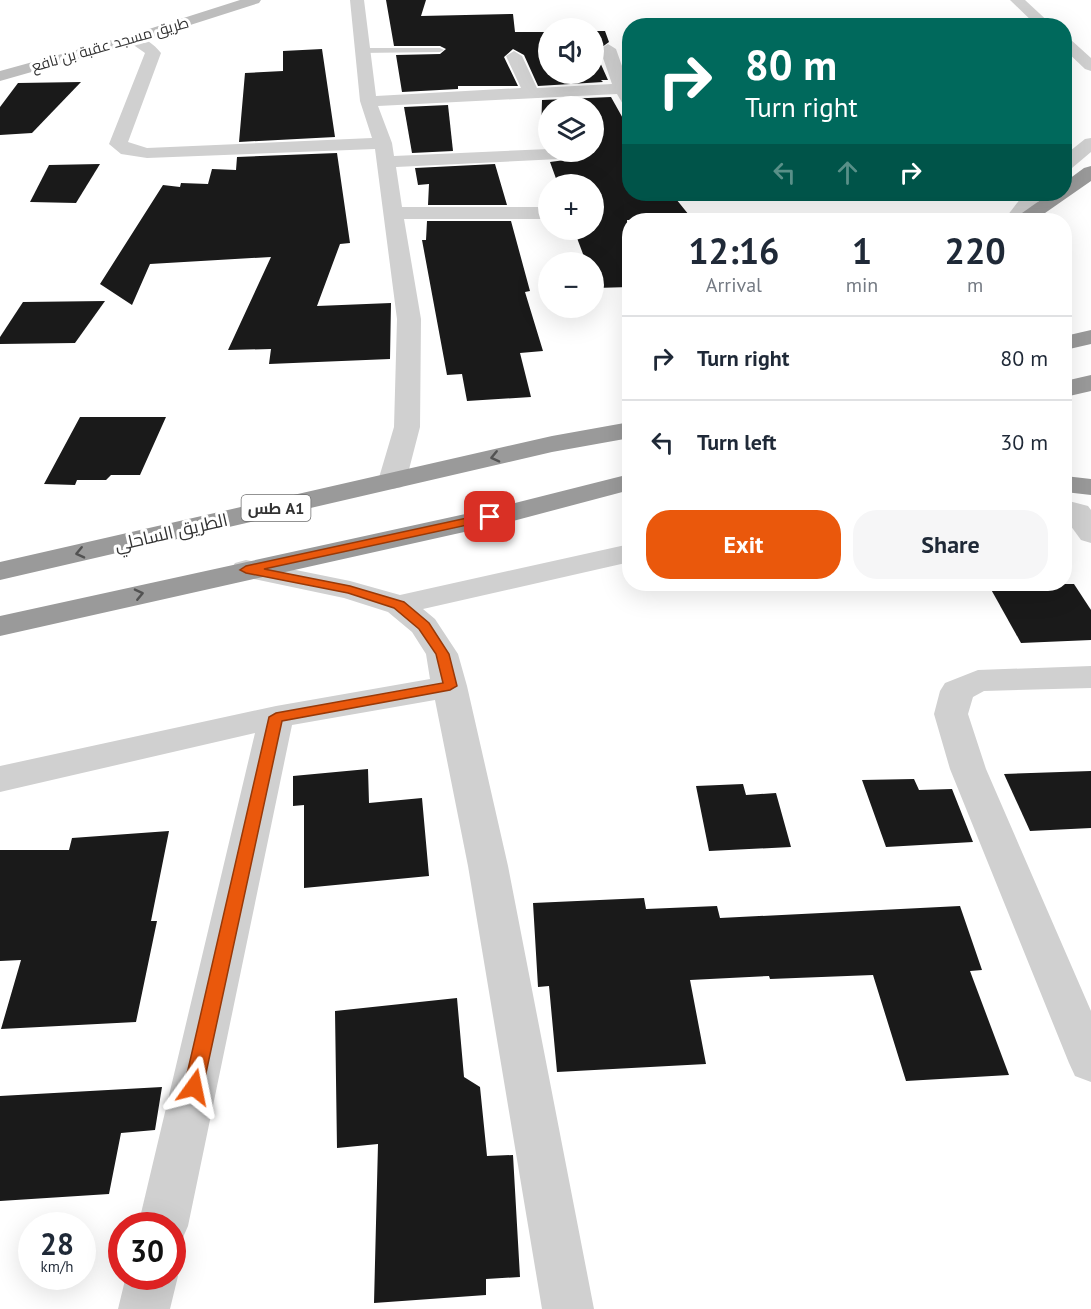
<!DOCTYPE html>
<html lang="en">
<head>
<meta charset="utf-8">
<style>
  :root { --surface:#fff; --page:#f6f6f7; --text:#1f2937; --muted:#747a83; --line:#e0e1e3; --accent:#ea580c }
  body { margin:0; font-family:"PT Sans",Cairo,sans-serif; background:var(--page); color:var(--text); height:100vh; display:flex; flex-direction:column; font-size:22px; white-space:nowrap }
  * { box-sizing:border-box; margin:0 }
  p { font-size:20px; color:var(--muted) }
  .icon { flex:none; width:33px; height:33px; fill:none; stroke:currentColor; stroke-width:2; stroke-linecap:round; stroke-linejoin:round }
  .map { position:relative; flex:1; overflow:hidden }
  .panel { position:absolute; left:622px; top:213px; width:450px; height:378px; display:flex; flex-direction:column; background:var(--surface); border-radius:24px; box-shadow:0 6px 24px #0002 }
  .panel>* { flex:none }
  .banner { position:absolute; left:622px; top:18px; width:450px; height:183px; border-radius:24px; box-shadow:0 6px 24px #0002; background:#00695c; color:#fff; overflow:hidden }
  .fabs { position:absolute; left:538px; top:18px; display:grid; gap:12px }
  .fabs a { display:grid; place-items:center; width:66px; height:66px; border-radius:50%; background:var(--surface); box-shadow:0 6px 24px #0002; font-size:30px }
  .speed { position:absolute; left:18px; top:1212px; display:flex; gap:12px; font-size:30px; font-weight:700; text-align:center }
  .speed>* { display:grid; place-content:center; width:78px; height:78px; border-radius:50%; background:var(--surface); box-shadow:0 6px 24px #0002; line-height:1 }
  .speed small { font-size:15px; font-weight:400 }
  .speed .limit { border:9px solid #d22; background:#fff; color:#111 }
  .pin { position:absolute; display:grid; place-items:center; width:51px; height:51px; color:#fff; margin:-26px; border-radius:12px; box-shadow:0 3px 9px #0006 }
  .me { position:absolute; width:66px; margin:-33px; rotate:12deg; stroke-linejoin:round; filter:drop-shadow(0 0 4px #0008) }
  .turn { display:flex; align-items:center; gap:21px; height:126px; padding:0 24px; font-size:27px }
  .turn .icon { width:78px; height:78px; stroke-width:2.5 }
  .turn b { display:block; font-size:42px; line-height:51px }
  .lanes { display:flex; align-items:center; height:57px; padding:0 24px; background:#0003; justify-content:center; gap:30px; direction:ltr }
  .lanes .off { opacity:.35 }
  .eta { display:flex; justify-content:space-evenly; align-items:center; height:102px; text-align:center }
  .eta b { font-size:36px; font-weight:800; line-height:42px }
  .cta { display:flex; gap:12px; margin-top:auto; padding:12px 24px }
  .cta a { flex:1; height:69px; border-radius:24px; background:var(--accent); color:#fff; font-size:24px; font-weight:800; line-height:69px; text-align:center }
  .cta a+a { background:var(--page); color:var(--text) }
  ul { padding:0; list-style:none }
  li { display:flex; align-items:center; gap:18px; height:84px; padding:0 24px; border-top:2px solid var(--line) }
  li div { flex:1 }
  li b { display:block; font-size:22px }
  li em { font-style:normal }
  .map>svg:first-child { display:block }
  .building { fill:#1a1a1a }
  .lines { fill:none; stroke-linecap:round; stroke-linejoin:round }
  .lane { fill:#d0d0d0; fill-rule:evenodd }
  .street { fill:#d0d0d0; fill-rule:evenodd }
  .secondary { fill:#bdbdbd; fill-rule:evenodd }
  .highway { fill:#9a9a9a; fill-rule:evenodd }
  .oneway { stroke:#525252 }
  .route { fill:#ea580c; stroke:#983908; stroke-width:1.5 }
  .labels { text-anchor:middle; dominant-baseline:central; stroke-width:6; stroke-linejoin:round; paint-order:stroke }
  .far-street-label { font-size:15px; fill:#333; stroke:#fff }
  .shield { fill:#fff; stroke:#707070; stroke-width:1.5 }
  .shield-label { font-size:16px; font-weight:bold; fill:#333 }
  .street-label { font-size:18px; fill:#333; stroke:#fff }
</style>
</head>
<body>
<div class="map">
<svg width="1091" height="1309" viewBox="0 0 1091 1309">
  <rect width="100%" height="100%" fill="#fff"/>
  <g class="building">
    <path d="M386 0H426L421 16 513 14 515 32H549V74H594V31H605L609 42 598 50 601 60H599L608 80H601L603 82 538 86 524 55 513 49 504 57 518 86H458V89L402 92 396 55 440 54 446 49 440 46H394Z"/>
    <path d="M322 49 335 137 239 142 245 73 283 71V51Z"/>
    <path d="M81 82 32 133 0 135V107L18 83Z"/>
    <path d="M611 97 630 131V194H672L693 220H627L630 287 595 288 594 262H586L574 230H594V184H558L550 162 565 160 570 155 569 152H594V106H549V147H545L541 135 542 100Z"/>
    <path d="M448 105 453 151 412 153 404 107Z"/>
    <path d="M337 153 350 243 340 244 317 306 391 303 390 359 269 364 271 349 228 350 271 257 150 264 132 305 100 284 163 185 180 187 181 183 208 184 212 169 236 170 237 157Z"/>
    <path d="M100 164 76 203 30 202 49 165Z"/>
    <path d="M495 164 507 205H428L429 184 418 185 415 168Z"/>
    <path d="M427 221H511L530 291 525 292 543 351 520 353 531 397 467 401 462 374 447 375 422 240H426Z"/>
    <path d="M105 301 75 343 0 344V337L23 302Z"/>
    <path d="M80 417H166L140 475H111L106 480H77L75 485 44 484Z"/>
    <path d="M988 584H1074L1091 610V640L1021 643Z"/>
    <path d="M368 769 369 803 422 798 429 876 304 888V805L293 806V776Z"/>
    <path d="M1091 771V828L1030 831 1004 774Z"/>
    <path d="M914 779 919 790 952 789 973 842 886 847 862 780Z"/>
    <path d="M743 784 746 795 776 793 791 847 709 851 696 786Z"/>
    <path d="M169 831 151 921H157L136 1022 1 1029 21 960 0 961V850H69L72 838Z"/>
    <path d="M644 898 646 909 717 906 720 918 960 906 982 970 970 971 1009 1075 906 1081 873 975 770 979 769 976 690 980 706 1064 557 1072 549 986 538 987 533 903Z"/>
    <path d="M457 998 464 1077 480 1087 487 1156 513 1155 520 1277 486 1279V1295L374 1303 378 1144 337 1148 335 1011Z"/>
    <path d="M162 1087 155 1130 121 1133 109 1194 0 1201V1096Z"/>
  </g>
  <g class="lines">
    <path class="lane" d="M362 48H440L444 50 440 52 359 53V49Z"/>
    <g class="street">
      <path d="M350 0H364L376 96 521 88 506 56 514 51 522 56 537 88 612 84 600 49 608 44 616 49 628 83H630V107L624 106 617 94 378 106 392 143 394 156 549 149V152H566L568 154 565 158 559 159 396 167 402 207H549V219H404L421 319 420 427 406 481 402 487 392 489 382 487 378 481 394 427 397 319 375 149 147 158 121 154 109 144 145 53 125 39 127 36C140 33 153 43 161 53L128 142 147 148 372 138 360 101Z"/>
      <path d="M1010 0H1025L1053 26H1037Z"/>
      <path d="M1065 37 1070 39 1091 58V71L1085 69 1065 50Z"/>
      <path d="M1091 138V152L1072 168 1065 170V155L1085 139Z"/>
      <path d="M1024 194H1044L1024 220H1004Z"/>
      <path d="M1065 500 1088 506 1091 510V543L1081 540 1065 518Z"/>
      <path d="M630 544V562L423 609 435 619 458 654 467 686 508 866 594 1309H542L468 866 435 700 292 725 188 1226 181 1242 172 1245V1226H138L255 733 0 792V766L276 706 430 679 426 654 412 632 388 612 344 598 235 575 231 569 235 563 246 560 350 581 400 595Z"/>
      <path d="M1091 666V688L984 691 973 697 968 714 986 769 1091 1011V1082L1075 1076 1069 1063 950 769 934 714 940 691 945 683 978 670Z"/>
      <path d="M172 1264 178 1276 170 1309H118L126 1276H172Z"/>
    </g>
    <path class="secondary" d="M240 0H261L259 3 137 42 0 81V71L127 36Z"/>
    <g class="highway">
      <path d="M1091 166V181L1035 220H1012L1049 194H1065V182L1084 168Z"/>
      <path d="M1091 330V344L1065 350V336Z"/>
      <path d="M1091 375V391L1065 397V381Z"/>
      <path d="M630 422V438L552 452 0 580V562L552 436Z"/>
      <path d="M630 474V490L513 521 0 636V616L511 504Z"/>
      <path d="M1065 476 1091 479V495L1065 492Z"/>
    </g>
  </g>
  <defs><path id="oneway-chevron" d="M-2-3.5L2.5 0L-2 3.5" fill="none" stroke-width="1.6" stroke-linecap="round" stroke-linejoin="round" transform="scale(1.5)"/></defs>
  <g class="oneway">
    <use href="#oneway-chevron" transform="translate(495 457) rotate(167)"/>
    <use href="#oneway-chevron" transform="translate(80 553) rotate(167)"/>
    <use href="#oneway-chevron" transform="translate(139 594) rotate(-13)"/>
  </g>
  <path class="route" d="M490 513 495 514V519L264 569 350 586 404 602 429 623 449 654 457 686 450 690 282 721 203 1087 200 1093 194 1095 187 1093 184 1087 269 717 276 713 443 683 436 654 419 629 394 608 348 593 246 573 240 570 246 566Z"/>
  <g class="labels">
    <g class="far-street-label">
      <text transform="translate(110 44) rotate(-16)">طريق مسجد عقبة بن نافع</text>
    </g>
    <rect class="shield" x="241.5" y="495" width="69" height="26" rx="4.5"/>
    <g class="shield-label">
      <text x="276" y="508">طس A1</text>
    </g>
    <g class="street-label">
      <text transform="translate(171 532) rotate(-13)">الطريق الساحلي</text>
    </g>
  </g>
</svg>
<div class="fabs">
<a><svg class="icon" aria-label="sound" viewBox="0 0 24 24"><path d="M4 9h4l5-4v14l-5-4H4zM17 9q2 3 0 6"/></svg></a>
<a><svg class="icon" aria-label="layers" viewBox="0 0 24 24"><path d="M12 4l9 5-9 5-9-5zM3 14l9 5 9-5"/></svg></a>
<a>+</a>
<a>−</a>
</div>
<div class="speed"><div>28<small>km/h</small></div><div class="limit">30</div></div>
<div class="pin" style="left:490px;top:517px;background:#d93025"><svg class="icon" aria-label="arrive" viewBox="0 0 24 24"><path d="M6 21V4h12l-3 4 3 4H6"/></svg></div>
<svg class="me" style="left:194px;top:1087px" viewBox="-20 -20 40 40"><path d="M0-17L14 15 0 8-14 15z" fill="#ea580c" stroke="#fff" stroke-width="4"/></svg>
<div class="banner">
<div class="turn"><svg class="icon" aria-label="right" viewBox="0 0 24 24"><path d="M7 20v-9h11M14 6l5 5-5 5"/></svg><div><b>80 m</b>Turn right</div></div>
<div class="lanes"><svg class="icon off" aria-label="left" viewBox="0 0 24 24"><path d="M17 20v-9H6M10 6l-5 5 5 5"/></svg><svg class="icon off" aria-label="ahead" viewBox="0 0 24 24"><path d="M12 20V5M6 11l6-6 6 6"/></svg><svg class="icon" aria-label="right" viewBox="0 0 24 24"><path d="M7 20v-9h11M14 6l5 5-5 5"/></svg></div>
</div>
<section class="panel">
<div class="eta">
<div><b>12:16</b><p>Arrival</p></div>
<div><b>1</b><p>min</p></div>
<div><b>220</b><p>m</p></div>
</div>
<ul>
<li><svg class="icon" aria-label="right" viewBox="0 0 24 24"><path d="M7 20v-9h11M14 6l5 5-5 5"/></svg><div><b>Turn right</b></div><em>80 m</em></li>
<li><svg class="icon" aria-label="left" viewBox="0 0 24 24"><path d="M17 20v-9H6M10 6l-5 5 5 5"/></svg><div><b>Turn left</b></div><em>30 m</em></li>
</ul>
<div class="cta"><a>Exit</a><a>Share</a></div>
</section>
</div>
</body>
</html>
